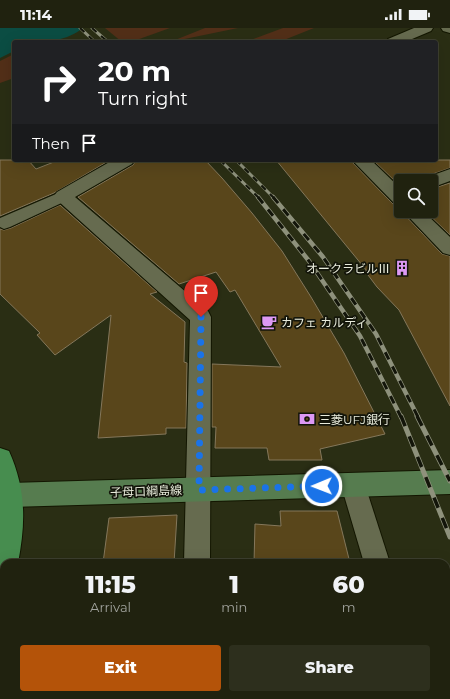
<!DOCTYPE html>
<html lang="en">
<head>
<meta charset="utf-8">
<style>
  :root { --surface:#20220f; --page:#2d2f1d; --text:#f1f3f6; --muted:#a2a49e; --line:#3d3f2f; --accent:#b45309 }
  body { margin:0; font-family:Montserrat,"Noto Sans JP",sans-serif; background:var(--page); color:var(--text); height:100vh; display:flex; flex-direction:column; font-size:15px; white-space:nowrap }
  * { box-sizing:border-box; margin:0 }
  p { font-size:13px; color:var(--muted) }
  .icon { flex:none; width:22px; height:22px; fill:none; stroke:currentColor; stroke-width:2; stroke-linecap:round; stroke-linejoin:round }
  .map { position:relative; flex:1; overflow:hidden }
  .drawer { position:absolute; left:0px; top:531px; width:450px; height:140px; display:flex; flex-direction:column; background:var(--surface); border-radius:12px 12px 0 0; box-shadow:0 4px 16px #0002,0 0 0 1px var(--line) }
  .drawer>* { flex:none }
  .banner { position:absolute; left:12px; top:12px; width:426px; height:122px; border-radius:4px; box-shadow:0 4px 16px #0002,0 0 0 1px var(--line); background:#202124; color:#fff; overflow:hidden }
  .controls { position:absolute; left:394px; top:146px; display:grid; gap:8px }
  .controls a { display:grid; place-items:center; width:44px; height:44px; border-radius:4px; background:var(--surface); box-shadow:0 4px 16px #0002,0 0 0 1px var(--line); font-size:20px }
  .pin { position:absolute; display:grid; place-items:center; width:34px; height:34px; color:#fff; margin:-41px -17px; border-radius:50% 50% 50% 0; rotate:-45deg; box-shadow:0 0 4px #0007 }
  .pin .icon { rotate:45deg }
  .me { position:absolute; width:44px; margin:-22px; rotate:269deg; stroke-linejoin:round; filter:drop-shadow(0 0 3px #0008) }
  .turn { display:flex; align-items:center; gap:14px; height:84px; padding:0 20px; font-size:18px }
  .turn .icon { width:52px; height:52px; stroke-width:2.5 }
  .turn b { display:block; font-size:28px; line-height:34px }
  .then { display:flex; align-items:center; height:38px; padding:0 20px; background:#0003; gap:8px; font-size:15px }
  .eta { display:flex; justify-content:space-evenly; align-items:center; height:68px; text-align:center }
  .eta b { font-size:24px; font-weight:800; line-height:28px }
  .cta { display:flex; gap:8px; margin-top:auto; padding:8px 20px }
  .cta a { flex:1; height:46px; border-radius:4px; background:var(--accent); color:#fff; font-size:16px; font-weight:800; line-height:46px; text-align:center }
  .cta a+a { background:var(--page); color:var(--text) }
  .status { display:flex; justify-content:space-between; align-items:center; height:28px; padding:0 20px; background:var(--surface); direction:ltr }
  .status svg { height:11px; fill:currentColor }
  .map>svg:first-child { display:block }
  .green { fill:#522f18 }
  .water { fill:#0b4d43 }
  .building { fill:#59461b; stroke:#84775b }
  .lines { fill:none; stroke-linecap:round; stroke-linejoin:round }
  .service-casing { stroke:#131600; stroke-width:2 }
  .minor-casing { stroke:#131600; stroke-width:2 }
  .secondary-casing { stroke:#131600; stroke-width:2 }
  .primary-casing { stroke:#131600; stroke-width:2 }
  .service { fill:#666b4f; fill-rule:evenodd }
  .minor { fill:#666b4f; fill-rule:evenodd }
  .secondary { fill:#567c4f; fill-rule:evenodd }
  .primary { fill:#478d4f; fill-rule:evenodd }
  .rail-far2-casing { stroke:#8e917c; stroke-width:3 }
  .rail-far1-casing { stroke:#8e917c; stroke-width:4.5 }
  .rail-casing { stroke:#8e917c; stroke-width:5 }
  .rail-far2 { stroke:#13150a; stroke-width:2; stroke-dasharray:6; stroke-linecap:butt }
  .rail-far1 { stroke:#13150a; stroke-width:3; stroke-dasharray:8; stroke-linecap:butt }
  .rail { stroke:#13150a; stroke-width:3.5; stroke-dasharray:11; stroke-linecap:butt }
  .route { stroke:#1a73e8; stroke-width:7; stroke-dasharray:0 12.6 }
  .labels { text-anchor:middle; dominant-baseline:central; stroke-width:3.5; stroke-linejoin:round; paint-order:stroke }
  .poi-label { font-size:12px; fill:#e8ebdb; stroke:#13150a; text-anchor:start }
  .street-label { font-size:12px; fill:#e8ebdb; stroke:#13150a }
</style>
</head>
<body>
<div class="status"><b>11:14</b><svg viewBox="0 0 49 12"><path d="M0 12V9h3v3zM5 12V6h3v6zM10 12V3h3v9zM15 12V0h3v12zM26 1h20v11H26zM47 4h2v5h-2z"/></svg></div>
<div class="map">
<svg width="450" height="671" viewBox="0 0 450 671">
  <rect width="100%" height="100%" fill="#2a2e14"/>
  <g class="green">
    <path d="M105 0H170L131 14H122Z"/>
    <path d="M205 0H238L170 14Z"/>
    <path d="M283 0H314L279 14 248 13Z"/>
    <path d="M14 26V50L0 55V33Z"/>
  </g>
  <path class="water" d="M0 0H83C63 16 38 14 14 14V23L0 30Z"/>
  <g class="building">
    <path d="M0 132H28L36 141 59 132H110L54 165 0 188Z"/>
    <path d="M136 132H205L222 150 252 185 282 223 311 269 344 325 385 406 320 421 322 432H269L267 420H215L216 399H212V336L281 339 235 262 230 264 216 244 179 256 78 169 133 137Z"/>
    <path d="M276 132H350L394 177 401 179V183L442 226 450 228V378L399 282 377 259 365 243H367Z"/>
    <path d="M373 132H450V140L424 149 422 153H401V159Z"/>
    <path d="M450 155V207L425 183H431V161Z"/>
    <path d="M60 177 157 264 150 266 185 294 184 334 187 335 186 400H166V406L98 410 111 287 55 327 37 307 40 305 0 266V201L4 202 11 200Z"/>
    <path d="M280 483H337L350 535H254L255 496 281 498Z"/>
    <path d="M177 487 174 535H103L109 490Z"/>
  </g>
  <g class="lines">
    <defs>
      <path id="service" d="M63 163 68 164 71 168 68 172 10 199 4 201 0 199V190Z"/>
      <g id="minor">
        <path d="M414 0H433L431 3 405 14H386L388 11Z"/>
        <path d="M441 0H450V5L443 3Z"/>
        <path d="M113 132H135L132 136 75 169 208 283 211 289 210 535H184L190 292 57 172 54 168 57 164Z"/>
        <path d="M352 132H371L401 161V178L395 176Z"/>
        <path d="M450 141V153L431 160V153H423L425 150Z"/>
        <path d="M403 183H423L450 209V227L443 225Z"/>
        <path d="M353 445 362 449 365 457 390 535H364L341 457 344 449Z"/>
        <rect x="178" y="667" width="30" height="4"/>
        <path d="M394 667H424L425 671H395Z"/>
      </g>
      <path id="secondary" d="M450 442V466L10 479 1 475V459L10 455Z"/>
      <path id="primary" d="M0 420 9 423C26 461 26 494 18 535H4V572L0 574Z"/>
    </defs>
    <use href="#service" class="service-casing"/>
    <use href="#minor" class="minor-casing"/>
    <use href="#secondary" class="secondary-casing"/>
    <use href="#primary" class="primary-casing"/>
    <use href="#service" class="service"/>
    <use href="#minor" class="minor"/>
    <use href="#secondary" class="secondary"/>
    <use href="#primary" class="primary"/>
    <defs>
      <g id="rail-far2">
        <path d="M80 0 95 14"/>
        <path d="M92 0 108 14"/>
        <path d="M220 132 259 170"/>
        <path d="M236 132 274 170"/>
      </g>
      <g id="rail-far1">
        <path d="M258 169 309 233 360 308 401 389"/>
        <path d="M273 169 323 229 376 306 418 389"/>
      </g>
      <g id="rail">
        <path d="M401 388 450 509"/>
        <path d="M417 388 450 453"/>
      </g>
    </defs>
    <use href="#rail-far2" class="rail-far2-casing"/>
    <use href="#rail-far1" class="rail-far1-casing"/>
    <use href="#rail" class="rail-casing"/>
    <use href="#rail-far2" class="rail-far2"/>
    <use href="#rail-far1" class="rail-far1"/>
    <use href="#rail" class="rail"/>
  </g>
  <g class="lines">
    <path class="route" d="M201 289 199 462 322 458"/>
  </g>
  <defs>
    <symbol id="building-bare" viewBox="-9 -9 18 18"><path d="M-4-6H4V6H1V3H-1V6H-4ZM-2.5-4.3h1.7v1.8h-1.7ZM.8-4.3h1.7v1.8H.8ZM-2.5-1h1.7V.8h-1.7ZM.8-1h1.7V.8H.8Z" fill="#dd99f4" stroke="#13150a" stroke-width="2.5" paint-order="stroke"/></symbol>
    <symbol id="cafe-bare" viewBox="-9 -9 18 18"><path d="M-5.5-4.5H6V0H3Q3 3.5 0 3.5H-2.5Q-5.5 3.5-5.5 0ZM3-3.2v2h1.7v-2ZM-6 4.5H4V6H-6Z" fill="#dd99f4" stroke="#13150a" stroke-width="2.5" paint-order="stroke"/></symbol>
    <symbol id="bank-bare" viewBox="-9 -9 18 18"><path d="M-6-4H6V4H-6ZM0-2.3a2.3 2.3 0 1 0 0 4.6a2.3 2.3 0 1 0 0-4.6Z" fill="#dd99f4" stroke="#13150a" stroke-width="2.5" paint-order="stroke"/></symbol>
  </defs>
  <g fill-rule="evenodd">
    <use href="#building-bare" x="391" y="229" width="22" height="22"/>
    <use href="#cafe-bare" x="258" y="283" width="22" height="22"/>
    <use href="#bank-bare" x="296" y="380" width="22" height="22"/>
  </g>
  <g class="labels">
    <g class="poi-label">
      <text x="390" y="240" text-anchor="end">オークラビルⅢ</text>
      <text x="281" y="294">カフェ カルディ</text>
      <text x="319" y="391">三菱UFJ銀行</text>
    </g>
    <g class="street-label">
      <text transform="translate(146 463) rotate(-2)">子母口綱島線</text>
    </g>
  </g>
</svg>
<div class="controls">
<a><svg class="icon" aria-label="search" viewBox="0 0 24 24"><circle cx="10" cy="10" r="6"/><path d="M15 15l6 6"/></svg></a>
</div>
<div class="pin" style="left:201px;top:289px;background:#d93025"><svg class="icon" aria-label="arrive" viewBox="0 0 24 24"><path d="M6 21V4h12l-3 4 3 4H6"/></svg></div>
<svg class="me" style="left:322px;top:458px" viewBox="-20 -20 40 40"><circle r="17" fill="#1a73e8" stroke="#fff" stroke-width="3"/><path d="M0-11L8 9 0 5-8 9z" fill="#fff"/></svg>
<div class="banner">
<div class="turn"><svg class="icon" aria-label="right" viewBox="0 0 24 24"><path d="M7 20v-9h11M14 6l5 5-5 5"/></svg><div><b>20 m</b>Turn right</div></div>
<div class="then">Then<svg class="icon" aria-label="arrive" viewBox="0 0 24 24"><path d="M6 21V4h12l-3 4 3 4H6"/></svg></div>
</div>
<section class="drawer">
<div class="eta">
<div><b>11:15</b><p>Arrival</p></div>
<div><b>1</b><p>min</p></div>
<div><b>60</b><p>m</p></div>
</div>
<div class="cta"><a>Exit</a><a>Share</a></div>
</section>
</div>
</body>
</html>
